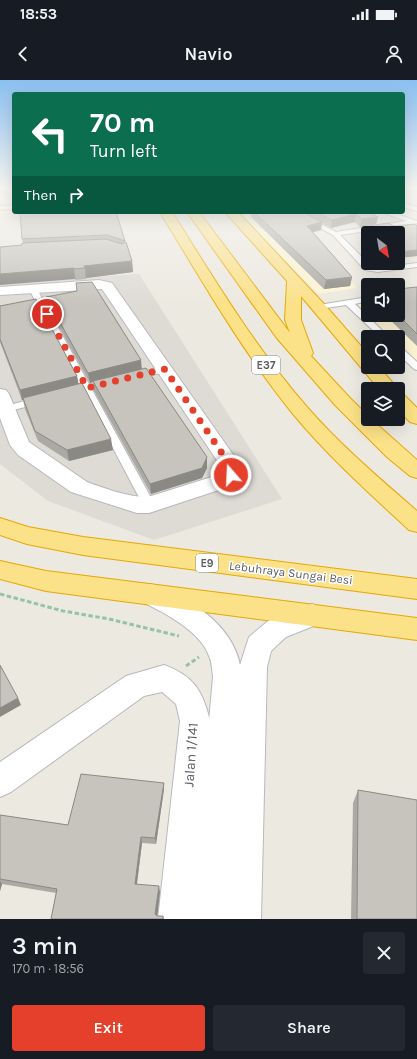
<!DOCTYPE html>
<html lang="en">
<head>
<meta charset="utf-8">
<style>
  :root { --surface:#171b24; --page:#242831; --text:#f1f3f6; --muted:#9ea1a6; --accent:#e5402c }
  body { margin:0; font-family:Karla,sans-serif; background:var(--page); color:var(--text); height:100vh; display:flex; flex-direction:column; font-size:15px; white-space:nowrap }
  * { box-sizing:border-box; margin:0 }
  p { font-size:13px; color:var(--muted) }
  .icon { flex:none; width:22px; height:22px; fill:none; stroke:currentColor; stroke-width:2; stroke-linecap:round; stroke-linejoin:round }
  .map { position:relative; height:839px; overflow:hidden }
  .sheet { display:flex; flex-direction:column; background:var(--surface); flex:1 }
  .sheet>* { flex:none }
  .top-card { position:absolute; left:12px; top:12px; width:393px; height:122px; border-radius:4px; box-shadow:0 4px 16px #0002; background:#0b6e4f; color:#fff; overflow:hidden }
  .needle { width:26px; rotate:149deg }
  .tools { position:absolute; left:361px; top:146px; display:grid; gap:8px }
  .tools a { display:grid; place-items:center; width:44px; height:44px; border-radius:4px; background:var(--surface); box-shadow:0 4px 16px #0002; font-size:20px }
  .pin { position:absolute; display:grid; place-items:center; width:34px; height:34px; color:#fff; margin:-17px; border:2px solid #fff; border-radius:50%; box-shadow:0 1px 4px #0007 }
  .me { position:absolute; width:44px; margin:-22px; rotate:341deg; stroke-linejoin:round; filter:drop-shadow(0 0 3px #0008) }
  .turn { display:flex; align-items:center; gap:14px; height:84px; padding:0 12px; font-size:18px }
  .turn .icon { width:52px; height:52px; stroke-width:2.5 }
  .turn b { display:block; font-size:28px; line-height:34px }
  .then { display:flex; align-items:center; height:38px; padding:0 12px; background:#0003; gap:8px; font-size:15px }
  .round { display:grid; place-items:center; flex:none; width:42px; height:42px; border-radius:4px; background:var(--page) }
  .head { display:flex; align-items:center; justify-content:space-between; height:68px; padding:0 12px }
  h1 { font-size:24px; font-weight:600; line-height:30px }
  .primary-button { display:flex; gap:8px; margin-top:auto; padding:8px 12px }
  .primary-button a { flex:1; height:46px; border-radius:4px; background:var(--accent); color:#fff; font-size:16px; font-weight:600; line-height:46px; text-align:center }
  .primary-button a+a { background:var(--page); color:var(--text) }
  .status { display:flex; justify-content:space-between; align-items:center; height:28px; padding:0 20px; background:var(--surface); direction:ltr }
  .status svg { height:11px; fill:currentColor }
  header { display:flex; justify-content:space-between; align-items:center; height:52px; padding:0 12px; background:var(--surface); font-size:18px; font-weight:600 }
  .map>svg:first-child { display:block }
  .commercial { fill:#fdf4d3 }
  .industrial { fill:#dddbd4 }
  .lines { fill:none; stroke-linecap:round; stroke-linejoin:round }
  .lane-casing { stroke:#b6b8bd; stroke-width:2 }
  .street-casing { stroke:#b6b8bd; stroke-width:2 }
  .secondary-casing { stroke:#b6b9bf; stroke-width:2 }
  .highway-casing { stroke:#e7a704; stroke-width:2 }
  .path { stroke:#95c4a4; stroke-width:3; stroke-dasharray:4.5 2.5; stroke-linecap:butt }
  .lane { fill:#fff; fill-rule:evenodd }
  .street { fill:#fff; fill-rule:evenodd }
  .secondary { fill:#fff; fill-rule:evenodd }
  .highway { fill:#fbe187; fill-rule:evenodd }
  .wall { fill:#aaa9a3 }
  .shaded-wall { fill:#8b8984 }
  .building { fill:#c6c4bd; stroke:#8b8984 }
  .route { stroke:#e5402c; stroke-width:7; stroke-dasharray:0 12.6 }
  .labels { text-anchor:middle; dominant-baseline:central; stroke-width:3; stroke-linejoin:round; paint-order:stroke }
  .shield { fill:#fff; stroke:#8b8d90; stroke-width:1 }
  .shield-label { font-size:11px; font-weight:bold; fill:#595c61 }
  .street-label { font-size:12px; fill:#595c61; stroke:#fff }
  .near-street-label { font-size:14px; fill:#595c61; stroke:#fff }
</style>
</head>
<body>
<div class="status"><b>18:53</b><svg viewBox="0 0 49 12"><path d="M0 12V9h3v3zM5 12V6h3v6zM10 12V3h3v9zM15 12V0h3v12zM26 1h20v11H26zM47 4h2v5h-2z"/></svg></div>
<header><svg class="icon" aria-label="back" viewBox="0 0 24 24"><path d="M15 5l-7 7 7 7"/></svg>Navio<svg class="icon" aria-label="person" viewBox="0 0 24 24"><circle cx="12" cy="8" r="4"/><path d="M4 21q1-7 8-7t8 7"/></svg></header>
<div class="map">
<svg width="417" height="839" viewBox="0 0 417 839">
  <rect width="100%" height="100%" fill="#ece9e0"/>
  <g class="commercial">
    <path d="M0 107H14V132H23L0 134Z"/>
    <path d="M275 133 328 172 357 208 318 214 242 136Z"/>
    <path d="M417 213V284L398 265V257H389L353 223 368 221V235H398Z"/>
  </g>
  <path class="industrial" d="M139 194 282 419 154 460 48 421 0 384V202Z"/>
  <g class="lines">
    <defs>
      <g id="lane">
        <path d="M14 108V112L0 113V109Z"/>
        <path d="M403 123 417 127V131L403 127Z"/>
        <path d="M14 125V129L0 130V126Z"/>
        <path d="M290 132H298L336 152 406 141 381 132H391L417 141V143L415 144 340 155 371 186 378 188 417 183V187L378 192 365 190 333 155Z"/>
        <path d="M30 207H36L37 209 155 425 153 428 149 429 145 428 143 425 29 209Z"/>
        <path d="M368 217V221L355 224 389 257H380L346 225 319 229 315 227 319 225Z"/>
        <path d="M398 266 401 267 417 282V290L414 289 398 274Z"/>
        <path d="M165 286 170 289 168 291 133 300 128 297 130 295Z"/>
        <path d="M40 317 45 320 44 322 6 332 1 329 2 327Z"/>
      </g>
      <g id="street">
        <path d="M99 200 112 203 239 383C245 392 240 398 234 405L149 433H137L71 412 18 375 10 365 0 338V309L6 310 9 314 29 362 87 402C106 409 128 417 148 417L218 395 222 388 102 209 0 215V207Z"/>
        <path d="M164 585C194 596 203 611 210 641L194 839H158L180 641 176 624 162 612 144 616 11 712 0 717V682L126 596Z"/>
      </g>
      <path id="secondary" d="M151 504C188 516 232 544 240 585L249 557 268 541 312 524 321 527 325 535 321 543 286 557 271 571 267 587 261 839H191L213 597C212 590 212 582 209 576 202 556 179 542 162 532 153 527 143 524 138 514L142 507Z"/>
      <g id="highway">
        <path d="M160 132H172C214 199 255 267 307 327 340 365 379 398 417 431V452L409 450C369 413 328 376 293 334 242 271 202 201 160 132Z"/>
        <path d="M187 132H199L290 253 285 240 287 201 225 132H238L324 224 368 274V287H379L398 309H379L301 216V240L313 273 311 276 349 317 368 336V339H371L417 380V398L410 396 387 377 335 325 276 257Z"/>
        <path d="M398 314 405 316 417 328V344L410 342 398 330Z"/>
        <path d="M0 438 28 447 83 457 417 499V519L83 475 27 464 0 455Z"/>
        <path d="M0 481 46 491 417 538V560L46 511 0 499Z"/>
      </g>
    </defs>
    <use href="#lane" class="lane-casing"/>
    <use href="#street" class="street-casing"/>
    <use href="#secondary" class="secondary-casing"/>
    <use href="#highway" class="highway-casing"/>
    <g class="path">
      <path d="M0 514 63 531 109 539 179 556"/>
      <path d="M186 586 199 577"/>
    </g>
    <use href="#lane" class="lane"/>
    <use href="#street" class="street"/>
    <use href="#secondary" class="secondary"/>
    <use href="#highway" class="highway"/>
  </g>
  <g class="wall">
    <path d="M116 132 125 162 132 181 133 192 86 198V199L75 200V199L22 165 23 163 22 159Z"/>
    <path d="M251 132H368L378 137 376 144 360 147 355 142 331 148 322 143 321 150 313 152 352 197 350 206 324 209 251 137Z"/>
    <path d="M368 146H417V176L398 178V153H368V154L367 153Z"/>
    <path d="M417 207V266L385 235H398Z"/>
    <path d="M46 217 142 289 207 388 202 398 151 414 94 311 93 302 90 303 48 227Z"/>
    <path d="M0 226 77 296 78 304 113 370 69 381 38 361 25 329 23 320H22L0 262Z"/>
    <path d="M164 709 156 764 142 763 137 804 160 812 157 836H163L164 839H51L56 813 2 804 0 811V735L68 745Z"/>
    <path d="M358 710 417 839H351L353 723Z"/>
  </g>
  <g class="shaded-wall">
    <path d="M356 134 355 142 331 148 332 140Z"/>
    <path d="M378 137 376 144 360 147 362 139Z"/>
    <path d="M322 142 321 150 306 154 307 146Z"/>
    <path d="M417 170V176L398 178V172Z"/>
    <path d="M132 181 133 192 86 198 85 188 84 186Z"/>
    <path d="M74 188 75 199 0 205V194Z"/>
    <path d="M352 197 350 206 324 209 326 200Z"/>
    <path d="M141 280 142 290 93 301V302L90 303 88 293Z"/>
    <path d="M77 296 79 306 22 320 20 310Z"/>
    <path d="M111 359 113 370 69 381 67 370Z"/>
    <path d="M207 377V388L202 398 151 414 150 404Z"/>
    <path d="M18 618 21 625 0 637V628Z"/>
    <path d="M164 703V709L156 764 155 758Z"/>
    <path d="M141 757 142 763 136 810 135 804Z"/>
    <path d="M0 801 2 804 0 811Z"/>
    <path d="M159 806 160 812 157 839 155 834Z"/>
  </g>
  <g class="building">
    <path d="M20 132H116L125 161 107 155 22 159Z"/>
    <path d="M254 132H303L322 142 307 146 352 197 326 200Z"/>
    <path d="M316 132H368L378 137 362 139 356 134 332 140Z"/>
    <path d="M388 143 394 146 415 144 417 146V170L398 172V153H375L368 146Z"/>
    <path d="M106 159 122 164 126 162 132 181 84 186 85 188 74 189V188L0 194V167L22 165V163Z"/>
    <path d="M92 202 141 280 88 293 46 217 77 211 76 203Z"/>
    <path d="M417 207V254L398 235V209Z"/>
    <path d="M36 219 77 296 20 310 0 259V226Z"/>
    <path d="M146 288 207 377 202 388 150 404 93 301Z"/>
    <path d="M82 303 111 359 67 370 35 351 23 318Z"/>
    <path d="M0 585 18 618 0 628Z"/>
    <path d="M81 694 164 703 155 758 141 757 135 804 159 806 155 834 157 836H163V839H51L57 809 0 799V735L68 745Z"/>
    <path d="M358 710 417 720V839H357Z"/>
  </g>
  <linearGradient id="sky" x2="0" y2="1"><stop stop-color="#8ac0f0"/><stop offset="0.48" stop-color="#f6f5f1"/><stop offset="1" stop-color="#f6f5f1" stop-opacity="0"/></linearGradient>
  <rect width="417" height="225" fill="url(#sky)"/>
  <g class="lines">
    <path class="route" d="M47 234 87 308 165 289 232 388 231 395"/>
  </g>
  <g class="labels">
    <g class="shield">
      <rect x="252" y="276" width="28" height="18" rx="3"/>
      <rect x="196" y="474" width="22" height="18" rx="3"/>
    </g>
    <g class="shield-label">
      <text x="266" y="285">E37</text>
      <text x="207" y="483">E9</text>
    </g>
    <g class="street-label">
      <text transform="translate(291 493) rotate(7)">Lebuhraya Sungai Besi</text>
    </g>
    <g class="near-street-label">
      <text transform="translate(191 675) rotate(-86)">Jalan 1/141</text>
    </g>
  </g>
</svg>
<div class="tools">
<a><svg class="needle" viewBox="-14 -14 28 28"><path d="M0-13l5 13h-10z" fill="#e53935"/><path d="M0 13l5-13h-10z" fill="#9ea1a6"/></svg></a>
<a><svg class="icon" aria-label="sound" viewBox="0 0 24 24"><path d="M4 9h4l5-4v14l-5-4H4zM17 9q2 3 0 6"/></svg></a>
<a><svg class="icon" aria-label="search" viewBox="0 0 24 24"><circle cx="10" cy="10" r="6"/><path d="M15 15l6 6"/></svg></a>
<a><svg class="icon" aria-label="layers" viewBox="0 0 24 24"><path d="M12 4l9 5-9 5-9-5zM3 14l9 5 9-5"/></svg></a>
</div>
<div class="pin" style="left:47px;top:234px;background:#d93025"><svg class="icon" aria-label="arrive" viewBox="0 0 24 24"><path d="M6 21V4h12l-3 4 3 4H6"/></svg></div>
<svg class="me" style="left:231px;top:395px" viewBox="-20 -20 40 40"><circle r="17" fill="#e5402c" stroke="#fff" stroke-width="3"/><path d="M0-11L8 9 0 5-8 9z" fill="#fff"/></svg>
<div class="top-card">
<div class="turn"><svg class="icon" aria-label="left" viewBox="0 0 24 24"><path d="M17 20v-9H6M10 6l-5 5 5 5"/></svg><div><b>70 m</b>Turn left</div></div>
<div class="then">Then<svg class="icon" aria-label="right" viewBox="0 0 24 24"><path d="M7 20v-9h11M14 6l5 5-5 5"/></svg></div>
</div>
</div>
<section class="sheet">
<div class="head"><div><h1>3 min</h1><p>170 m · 18:56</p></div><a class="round"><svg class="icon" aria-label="close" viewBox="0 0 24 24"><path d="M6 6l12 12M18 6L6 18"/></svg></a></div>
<div class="primary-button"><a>Exit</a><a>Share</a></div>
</section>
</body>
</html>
